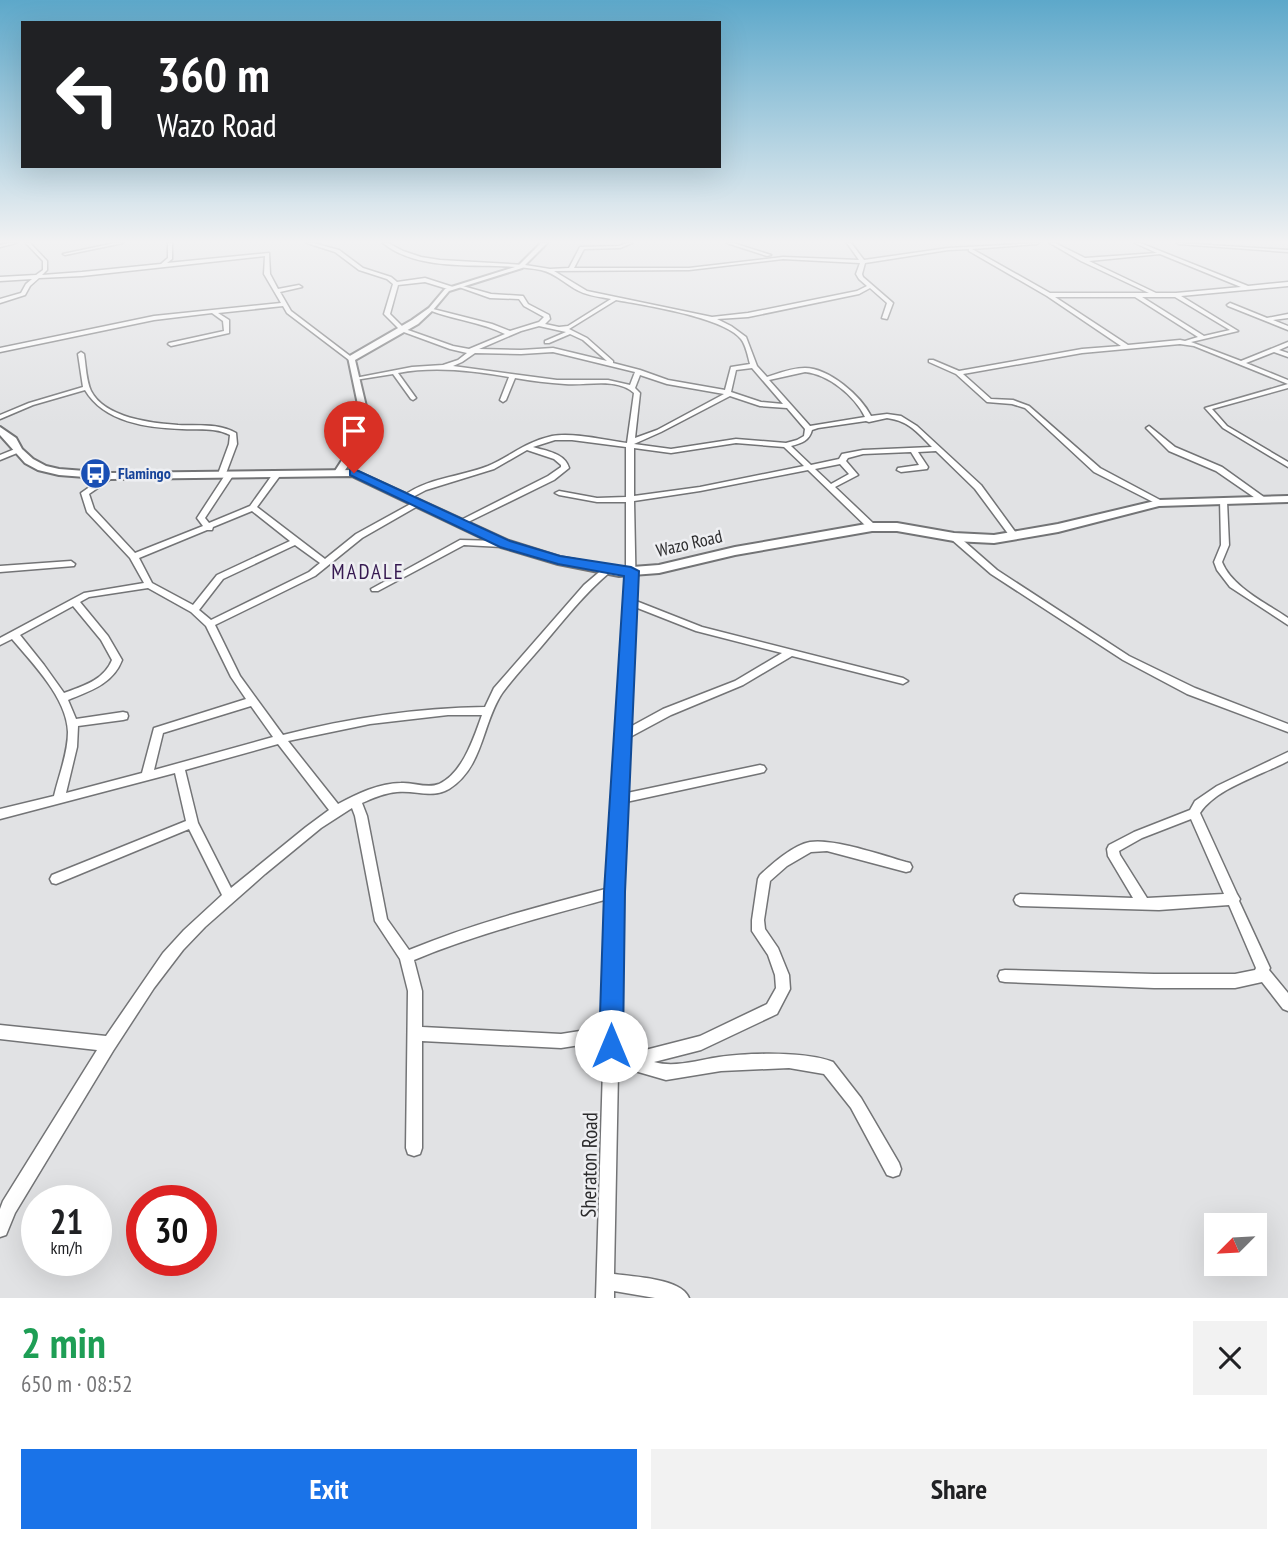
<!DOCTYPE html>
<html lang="en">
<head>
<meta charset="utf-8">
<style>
  :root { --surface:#fff; --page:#f2f2f2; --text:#202124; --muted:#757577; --accent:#1a73e8 }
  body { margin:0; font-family:"PT Sans Narrow",sans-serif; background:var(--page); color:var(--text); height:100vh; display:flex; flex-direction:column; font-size:26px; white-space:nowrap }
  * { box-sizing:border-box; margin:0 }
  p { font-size:23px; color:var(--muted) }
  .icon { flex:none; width:38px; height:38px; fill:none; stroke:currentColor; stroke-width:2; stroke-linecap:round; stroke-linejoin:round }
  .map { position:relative; height:1298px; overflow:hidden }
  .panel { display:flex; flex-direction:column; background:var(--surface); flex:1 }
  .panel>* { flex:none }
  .hud { position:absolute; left:21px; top:21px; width:700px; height:147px; border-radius:0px; box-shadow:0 7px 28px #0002; background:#202124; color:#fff; overflow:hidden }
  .needle { width:46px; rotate:246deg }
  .buttons { position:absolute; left:1204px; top:1213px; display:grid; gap:14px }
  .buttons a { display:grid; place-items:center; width:63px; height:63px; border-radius:0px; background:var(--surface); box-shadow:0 7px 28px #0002; font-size:35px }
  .speed { position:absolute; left:21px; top:1185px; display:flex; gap:14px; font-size:35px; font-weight:700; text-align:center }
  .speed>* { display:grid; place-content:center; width:91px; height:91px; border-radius:50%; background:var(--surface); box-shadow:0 7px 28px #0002; line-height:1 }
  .speed small { font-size:18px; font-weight:400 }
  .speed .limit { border:10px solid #d22; background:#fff; color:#111 }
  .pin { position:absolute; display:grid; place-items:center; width:60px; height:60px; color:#fff; margin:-72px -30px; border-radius:50% 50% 50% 0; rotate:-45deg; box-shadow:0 0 7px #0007 }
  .pin .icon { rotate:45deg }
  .me { position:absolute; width:77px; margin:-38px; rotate:0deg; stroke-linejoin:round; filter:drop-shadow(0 0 5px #0008) }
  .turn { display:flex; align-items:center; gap:24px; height:147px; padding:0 21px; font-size:32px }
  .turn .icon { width:91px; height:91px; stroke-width:2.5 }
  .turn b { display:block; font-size:49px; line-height:60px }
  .round { display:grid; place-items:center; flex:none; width:74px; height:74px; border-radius:0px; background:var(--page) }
  .overview { display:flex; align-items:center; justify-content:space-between; height:119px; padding:0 21px }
  h1 { font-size:42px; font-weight:800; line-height:52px; color:#1e9e55 }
  .action { display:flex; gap:14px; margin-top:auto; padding:14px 21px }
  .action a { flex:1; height:80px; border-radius:0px; background:var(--accent); color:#fff; font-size:28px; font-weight:800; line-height:80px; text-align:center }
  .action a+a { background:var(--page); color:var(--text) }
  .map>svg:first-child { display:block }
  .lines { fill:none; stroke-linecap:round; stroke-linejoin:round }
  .minor-casing { stroke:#737476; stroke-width:3 }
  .tertiary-casing { stroke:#737476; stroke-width:4 }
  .secondary-casing { stroke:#737476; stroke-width:4 }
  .minor { fill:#fff; fill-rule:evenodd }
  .tertiary { fill:#fff; fill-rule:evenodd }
  .secondary { fill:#fff; fill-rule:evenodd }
  .route { fill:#1a73e8; stroke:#114b97; stroke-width:2 }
  .labels { text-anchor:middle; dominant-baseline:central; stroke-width:5; stroke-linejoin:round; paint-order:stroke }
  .far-transit-label { font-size:16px; font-weight:bold; fill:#164399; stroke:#eeeff2; text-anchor:start }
  .street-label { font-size:18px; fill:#2c2c2d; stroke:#eeeff2 }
  .quarter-label { font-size:21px; letter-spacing:2px; fill:#361951; stroke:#eeeff2 }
  .near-street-label { font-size:21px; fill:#2c2c2d; stroke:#eeeff2 }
</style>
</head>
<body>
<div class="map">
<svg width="1288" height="1298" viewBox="0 0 1288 1298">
  <rect width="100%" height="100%" fill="#e1e2e4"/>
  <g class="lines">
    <defs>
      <g id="minor">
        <path d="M9 243H16L0 247V245Z"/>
        <path d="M26 243H30L47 261V270L42 275 82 272 161 264 168 258V243H172V259L167 263 269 253 270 274 278 289 299 285 302 287 280 292 291 311 354 359 349 360 287 313 283 306 218 313 229 320V333L171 346 168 344 169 343 224 331 223 321 212 313 154 320 0 352V348L154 316 281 303 264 274 265 256 82 276 39 278 30 286 25 295 0 303V299L21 293 26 284 32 279 0 281V277L36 275 43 270V261Z"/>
        <path d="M115 243H123L65 255 63 254Z"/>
        <path d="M307 243H313L339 250 363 268 391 277 397 282 425 278 453 287V289L451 290 425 282 398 285 390 314 405 329 453 346 469 349 505 334C481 322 454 320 429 310V308L492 324 510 331 539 322 544 317 524 306 519 299 490 298 459 287V285L491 294 523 296 528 304 549 315 550 319 545 324 559 327 568 326 611 299C601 297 589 296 579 291 566 285 556 273 541 270 492 260 424 276 383 243H388L403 251 421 257 440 260 525 265 550 269 569 268 580 247 619 246 627 243H632L620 248 584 249 574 268H689L783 257 859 260 847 243H851L864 260 948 248 1039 243 1037 244 972 249 1050 293H1149L1081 261 1050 243H1055L1085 258 1157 253 1135 243H1140L1248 286 1288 282V286L1181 296 1238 331 1191 342 1241 361 1288 342V346L1279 350 1288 353V357L1274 352 1246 363 1288 380V384L1194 346 1180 344 1082 353 963 374 991 399 1013 400 1029 406 1100 468 1162 501 1163 503 1159 505 1094 472 1025 408 1012 404 987 402 956 374 929 362V360H933L959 371 1082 349 1121 346 1047 296 969 251V249L948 250 865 263 862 274 863 277 893 303 887 319 882 318 887 303 870 288 859 294 748 317 717 319 731 326 746 337 757 366 767 377C779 373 792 368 805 368 829 368 861 396 871 416L887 414 901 416 917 426 981 485 1019 537 1015 539H1012L975 489 936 451 918 452 928 467 927 469 901 472 897 470 898 468 919 465 911 452 863 454 848 458 846 461 858 475 835 487 875 525V529H869L808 470 700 491 634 501 636 601 702 627 903 678 908 681 903 684 792 656 743 685 671 715 630 737 627 793 760 765 764 766 766 769 764 772 760 773 626 802 621 892 618 1057 700 1036 767 1004 776 988 775 975 768 955 752 931V920L758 879 760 875C772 864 793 845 810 842 832 838 882 855 906 862L910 863 912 867 910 871 906 872 827 851 811 852 787 866 770 881 764 920 765 929 778 948 789 975 790 989 777 1014 701 1050 654 1062C675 1068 698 1060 719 1057 748 1053 806 1051 833 1062L861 1098 899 1163 901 1169 899 1175 893 1177 887 1175 851 1108 824 1074 789 1068 721 1071 666 1080 628 1069 618 1072 614 1274C634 1277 681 1278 689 1298H655L614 1291V1298H596L604 1035 580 1045 561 1048 422 1041V1148L420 1154 414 1156 408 1154 406 1148 408 991 400 959 375 921 355 816 352 808 321 828 265 874 205 927 183 950 154 988 113 1051 15 1213 6 1235 0 1237V1209L3 1201 97 1050 0 1039V1025L106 1036 163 953 184 930 222 895 189 829 56 884 52 883 50 879 52 875 186 821 175 773 0 819V809L54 796C59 775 68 753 68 732 67 698 33 664 12 639L0 645V638L84 593 144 583 130 558 87 512 81 493 108 474H111L115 476 89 494 94 509 135 553 203 526 197 518 227 472H230L234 474 205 518 209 523 250 506 275 471H281L282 473 257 507 325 559 356 534 416 501H419L423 503 362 538 315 576 215 625 240 676 283 735C349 718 416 708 485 707L494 688 584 585 604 568H610L611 570 610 572C584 594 563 621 541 647 529 661 515 676 503 692 482 722 484 767 449 789 432 799 416 790 397 792 385 793 373 798 362 803L367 816 387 919 409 950C474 923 541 906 609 888L620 735V661L626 602V502H597L559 495 555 493 559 491 597 498 626 497V447L572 440H555L533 447C546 451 565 453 569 468L554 480 462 525 458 523 459 521 548 476 561 467V465L554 459 527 450 494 469 426 490 409 499H406L402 497C426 478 460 477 488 466 511 456 525 442 552 436 573 432 605 440 627 443L634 393C616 377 587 386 565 384 548 383 532 381 515 378L506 400 503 402 500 400 509 377C472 371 436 366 398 373L416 398 413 400 411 399 393 374 355 380V378L412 367 443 365 458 360 467 353 450 349 401 331 384 314 393 284 387 279 359 270 335 252ZM1160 254 1241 287 1176 293H1156L1089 261ZM783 259 860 263 856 274 859 279 867 286 857 291 748 313 712 317 587 291 554 271 689 270ZM1055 297H1135L1198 337 1185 341 1180 340 1128 345ZM1142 297H1175L1230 330 1204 336ZM616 300C643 305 724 317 741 339 746 345 748 357 750 364L731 367 725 390 668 380 640 370 613 363V361L587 338 569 329ZM539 326 566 332 545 341V343H549L570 334 583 340 607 361 553 348 521 350 479 349 521 331ZM553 352 635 372 630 385 608 380H557L453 366 462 362 475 353 521 354ZM752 368 783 404 761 402 731 392 736 370ZM805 372C828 374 855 396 865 417L810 426 769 380ZM640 375 667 384 724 394 657 430 635 438 640 393 635 388ZM730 396 760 406 787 408 805 429 804 436 797 440 786 443 736 439 671 449 634 444 661 432ZM887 418C909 421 917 432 932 447L863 450 842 454 839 459 811 465 791 446C802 443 809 441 812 430L818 428 866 421 869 422ZM736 443 784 447 804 466 700 487 634 496V448L671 453ZM840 464 849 474 831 484 815 469ZM252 511 290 541 217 575 193 605 152 583 139 558 207 530H212L213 527ZM295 545 320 563 309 572 211 620 199 610 223 579ZM148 588 191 612 206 626 231 677 246 699 154 728 142 773 66 793 77 747 78 726 123 720 127 719 128 716 127 713 123 712 76 719 68 700C90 691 113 684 122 660L108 636 80 602 89 597ZM73 606 101 640 112 660C104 680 83 686 64 693L44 665 20 635ZM635 607 696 631 782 653 735 681 663 709 630 727V661ZM251 706 273 737 154 770 163 733ZM448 715H482C474 737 463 773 439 784 427 789 413 782 401 783 379 783 357 794 338 804L288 741 370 724ZM278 744 329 810 306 827 231 888 198 823 185 770ZM608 899 605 1021 580 1031 561 1034 422 1027V991L414 960C477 934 543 917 608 899Z"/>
        <path d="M727 243H733L771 255 767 256Z"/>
        <path d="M1177 243 1288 250V252L1179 244Z"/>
        <path d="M1230 303 1267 318 1288 314V318L1273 320 1288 326V330L1228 306 1227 305Z"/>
        <path d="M81 352 84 354C86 366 86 380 91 391 105 418 151 423 178 425 199 426 218 423 236 433L237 444 225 476H222L218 474 229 444 230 435C215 427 199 430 182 429 147 428 104 422 85 390L33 405 0 419V415L29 403 83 387 78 354Z"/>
        <path d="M1288 384V388L1212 409 1227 426 1288 462V467L1223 428 1205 408Z"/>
        <path d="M1149 426 1175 447 1222 467 1268 500 1267 502H1261L1216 471 1169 451 1146 428Z"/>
        <path d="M15 449H21L22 451 0 460V455Z"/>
        <path d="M1220 499H1223L1227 501 1229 545 1222 562C1232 587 1266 603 1288 618V625L1230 587 1217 570 1214 562 1221 545Z"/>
        <path d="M951 535H957L997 570 1129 656 1195 688 1288 724V732L1187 694 1123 660 991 574 951 539 950 537Z"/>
        <path d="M460 540 502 541 506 544 502 547 464 545 378 591H372L371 589Z"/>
        <path d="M71 561 75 564 74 566 0 572V566Z"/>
        <path d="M1288 752V761C1262 775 1216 788 1200 813L1237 894 1240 899 1239 901 1270 968 1269 970 1288 993V1011L1283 1009 1262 982 1235 988H1154L1005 982 1000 981 998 976 1000 971 1005 970 1154 974H1235L1255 970 1256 968 1229 905 1159 910 1020 906 1016 904 1014 900 1016 896 1020 894 1133 898 1108 856 1107 849 1109 845 1134 832 1190 810 1195 801 1217 786ZM1191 819 1224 894 1147 898 1120 855 1119 851 1142 838Z"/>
      </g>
      <path id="tertiary" d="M541 243H547L522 268 449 291 433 310 418 324 355 360 369 419C366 440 355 456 343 473H337L335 471 355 440 361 419 348 357 412 320 429 308 445 289 518 266Z"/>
      <path id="secondary" d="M0 427 16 438 22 449 33 459 46 466 59 469 111 473 354 470 509 541 560 557 619 568 659 565 735 547 872 523H897L954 533 994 535 1058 524 1159 500 1288 496V502L1159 506 1058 532 994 543 954 541 897 531H872L735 555 659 573 619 576 558 564 501 547 352 476 111 479 59 475 38 470 25 463 0 435Z"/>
    </defs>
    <use href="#minor" class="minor-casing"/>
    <use href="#tertiary" class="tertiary-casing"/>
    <use href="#secondary" class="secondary-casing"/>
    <use href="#minor" class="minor"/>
    <use href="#tertiary" class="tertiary"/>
    <use href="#secondary" class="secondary"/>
  </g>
  <linearGradient id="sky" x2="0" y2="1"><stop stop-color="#5da8ca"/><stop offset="0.57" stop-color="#f2f2f3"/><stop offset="1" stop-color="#f2f2f3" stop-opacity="0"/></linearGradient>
  <rect width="1288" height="424" fill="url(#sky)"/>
  <path class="route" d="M354 469 510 541 560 556 631 567 639 571 625 892 623 1046 620 1054 611 1058 603 1054 599 1046 604 892 624 576 558 564 500 547 350 475V470Z"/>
  <defs>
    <symbol id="bus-disc" viewBox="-11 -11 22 22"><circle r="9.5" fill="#1a4fb4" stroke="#eeeff2"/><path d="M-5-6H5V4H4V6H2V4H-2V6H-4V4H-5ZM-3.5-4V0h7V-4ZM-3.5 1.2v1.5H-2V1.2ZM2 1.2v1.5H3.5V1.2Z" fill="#fff"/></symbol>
  </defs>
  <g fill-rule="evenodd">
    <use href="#bus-disc" x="78" y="456" width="35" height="35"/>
  </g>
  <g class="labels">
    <g class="far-transit-label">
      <text x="118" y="473">Flamingo</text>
    </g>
    <g class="street-label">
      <text transform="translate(689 543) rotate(-13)">Wazo Road</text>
    </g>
    <g class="quarter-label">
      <text x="368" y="571">MADALE</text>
    </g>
    <g class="near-street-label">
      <text transform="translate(589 1165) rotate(-89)">Sheraton Road</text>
    </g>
  </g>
</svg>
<div class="buttons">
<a><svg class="needle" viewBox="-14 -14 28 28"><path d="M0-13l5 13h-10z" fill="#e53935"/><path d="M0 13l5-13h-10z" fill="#757577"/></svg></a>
</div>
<div class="speed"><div>21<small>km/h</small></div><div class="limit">30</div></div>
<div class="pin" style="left:354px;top:473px;background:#d93025"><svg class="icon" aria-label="arrive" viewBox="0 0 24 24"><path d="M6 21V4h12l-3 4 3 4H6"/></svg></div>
<svg class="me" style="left:611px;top:1046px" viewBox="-20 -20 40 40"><circle r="19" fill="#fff"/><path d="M0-13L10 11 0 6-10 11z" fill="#1a73e8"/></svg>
<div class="hud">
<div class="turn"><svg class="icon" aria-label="left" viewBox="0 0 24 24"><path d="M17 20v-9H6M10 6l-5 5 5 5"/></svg><div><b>360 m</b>Wazo Road</div></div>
</div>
</div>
<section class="panel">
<div class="overview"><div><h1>2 min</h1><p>650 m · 08:52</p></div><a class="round"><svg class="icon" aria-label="close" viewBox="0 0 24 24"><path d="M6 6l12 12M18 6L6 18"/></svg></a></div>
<div class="action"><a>Exit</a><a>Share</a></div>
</section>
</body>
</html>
